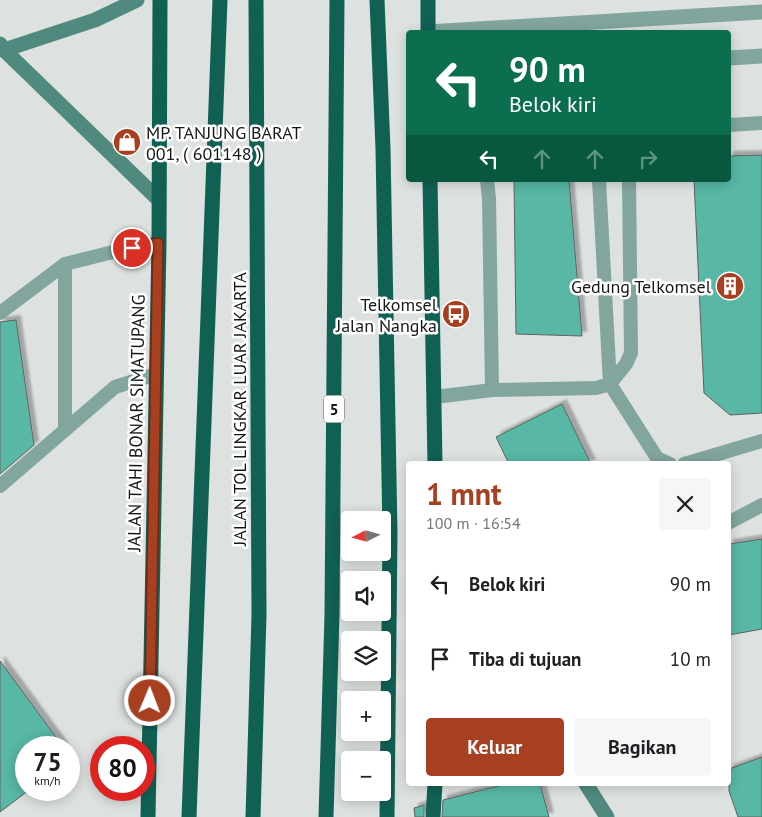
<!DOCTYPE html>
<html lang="id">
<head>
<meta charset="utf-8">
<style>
  :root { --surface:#fff; --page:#f6f6f6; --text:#202124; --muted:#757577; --accent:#a73f21 }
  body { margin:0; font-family:"PT Sans",sans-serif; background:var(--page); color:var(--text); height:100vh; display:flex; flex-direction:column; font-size:19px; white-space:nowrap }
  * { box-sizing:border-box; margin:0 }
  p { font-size:16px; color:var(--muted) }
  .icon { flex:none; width:28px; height:28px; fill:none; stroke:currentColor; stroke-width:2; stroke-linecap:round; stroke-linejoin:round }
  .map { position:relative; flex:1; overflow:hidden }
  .panel { position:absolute; left:406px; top:461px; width:325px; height:325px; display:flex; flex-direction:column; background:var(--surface); border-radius:5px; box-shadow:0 2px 12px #0003 }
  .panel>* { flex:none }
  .hud { position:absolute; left:406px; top:30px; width:325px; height:152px; border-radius:5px; box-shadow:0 2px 12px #0003; background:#0b6e4f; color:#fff; overflow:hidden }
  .needle { width:32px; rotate:264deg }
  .controls { position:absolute; left:341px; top:511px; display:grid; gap:10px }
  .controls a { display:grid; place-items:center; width:50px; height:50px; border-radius:5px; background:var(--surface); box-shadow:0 2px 12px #0003; font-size:25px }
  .speed { position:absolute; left:15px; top:736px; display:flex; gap:10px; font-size:25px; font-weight:700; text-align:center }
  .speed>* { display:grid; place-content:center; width:65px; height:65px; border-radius:50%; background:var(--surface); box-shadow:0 2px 12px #0003; line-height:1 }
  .speed small { font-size:12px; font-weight:400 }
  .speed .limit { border:8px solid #d22; background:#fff; color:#111 }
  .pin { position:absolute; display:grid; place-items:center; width:42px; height:42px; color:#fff; margin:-21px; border:2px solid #fff; border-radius:50%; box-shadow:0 1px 5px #0007 }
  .me { position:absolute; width:55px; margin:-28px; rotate:1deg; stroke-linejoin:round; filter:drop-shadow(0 0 4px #0008) }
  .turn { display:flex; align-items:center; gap:18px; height:105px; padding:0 20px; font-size:22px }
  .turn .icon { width:65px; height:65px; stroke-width:2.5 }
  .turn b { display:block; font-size:35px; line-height:42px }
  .lanes { display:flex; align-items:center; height:48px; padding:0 20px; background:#0003; justify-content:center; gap:25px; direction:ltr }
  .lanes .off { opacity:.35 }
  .round { display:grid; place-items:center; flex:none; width:52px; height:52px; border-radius:5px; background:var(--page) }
  .summary { display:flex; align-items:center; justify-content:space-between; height:85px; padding:0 20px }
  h1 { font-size:30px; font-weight:600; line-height:38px; color:var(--accent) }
  .action { display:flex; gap:10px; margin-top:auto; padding:10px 20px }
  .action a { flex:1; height:58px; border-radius:5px; background:var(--accent); color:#fff; font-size:20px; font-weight:600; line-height:58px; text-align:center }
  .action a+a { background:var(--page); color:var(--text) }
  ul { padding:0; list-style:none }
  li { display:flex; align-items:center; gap:15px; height:75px; padding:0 20px }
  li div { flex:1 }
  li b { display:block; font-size:19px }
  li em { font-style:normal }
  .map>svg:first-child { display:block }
  .building { fill:#59b7a5; stroke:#5e6261; filter:url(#shadow) }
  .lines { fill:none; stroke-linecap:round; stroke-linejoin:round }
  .lane { stroke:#82a69e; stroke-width:14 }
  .street { stroke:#82a69e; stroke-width:15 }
  .secondary { stroke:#508a7e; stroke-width:15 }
  .highway { stroke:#116054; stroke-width:15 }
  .route-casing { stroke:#6d2915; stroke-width:12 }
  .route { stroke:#a73f21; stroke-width:9 }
  .labels { text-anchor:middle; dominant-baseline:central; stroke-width:5; stroke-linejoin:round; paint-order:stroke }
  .shield { fill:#fff; stroke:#5c5d5d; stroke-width:1 }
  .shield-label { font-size:16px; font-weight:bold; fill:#161717 }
  .poi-label { font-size:18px; fill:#161717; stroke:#fff; text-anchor:end }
  .street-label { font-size:18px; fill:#161717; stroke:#fff }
</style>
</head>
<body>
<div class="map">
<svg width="762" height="817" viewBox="0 0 762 817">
  <defs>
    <filter id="shadow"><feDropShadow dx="4.5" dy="-4.5" stdDeviation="1" flood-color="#0004"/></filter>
  </defs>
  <rect width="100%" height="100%" fill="#dde1e0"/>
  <g class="building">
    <path d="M762 155V413L730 415 704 393 694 180H729V156Z"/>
    <path d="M514 180H569L582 336 516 334Z"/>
    <path d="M16 320 34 445 0 474V322Z"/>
    <path d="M562 404 591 464H509L496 437Z"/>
    <path d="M762 539V629L729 635V544Z"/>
    <path d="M0 661 64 748H26V790H29L0 812Z"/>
    <path d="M762 757V817H738L729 791V769Z"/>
    <path d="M506 784H540L549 817H442L443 800Z"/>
    <path d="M424 805V817H415L414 808Z"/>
  </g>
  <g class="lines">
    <g class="lane">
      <path d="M729 125 762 123"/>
      <path d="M487 180 489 199 492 390"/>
      <path d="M629 180 631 353 626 364 610 384 657 458 670 464"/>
      <path d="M0 313 65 264 121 250 159 243"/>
      <path d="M435 397 492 390 596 388 610 384 599 180"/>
      <path d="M65 429V264"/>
      <path d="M684 464 762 441"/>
      <path d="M0 486 115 387 156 374"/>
      <path d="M730 522 762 505"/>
    </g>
    <g class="street">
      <path d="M428 32 762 12"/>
      <path d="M729 58 762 56"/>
    </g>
    <g class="secondary">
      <path d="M0 44 4 50 159 200"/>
      <path d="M4 50 95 20 137 0"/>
      <path d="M586 784 607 817"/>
    </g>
    <g class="highway">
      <path d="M377 0 383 149 390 533 387 817"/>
      <path d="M428 0V32"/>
      <path d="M430 180 435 464"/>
      <path d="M148 817 159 243 160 0"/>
      <path d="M189 817 220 0"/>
      <path d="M253 817 259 615 256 0"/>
      <path d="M326 817 332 615 337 0"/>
      <path d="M433 817 435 784"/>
    </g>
  </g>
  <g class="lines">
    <defs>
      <path id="route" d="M132 248 158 243 150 701"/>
    </defs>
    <use href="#route" class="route-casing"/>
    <use href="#route" class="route"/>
  </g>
  <defs>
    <symbol id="shop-disc" viewBox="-11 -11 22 22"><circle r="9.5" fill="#a73f21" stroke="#fff"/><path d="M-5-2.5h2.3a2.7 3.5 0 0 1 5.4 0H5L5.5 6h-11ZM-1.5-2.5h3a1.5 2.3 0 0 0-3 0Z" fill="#fff"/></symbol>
    <symbol id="building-disc" viewBox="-11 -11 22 22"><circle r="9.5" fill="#a73f21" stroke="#fff"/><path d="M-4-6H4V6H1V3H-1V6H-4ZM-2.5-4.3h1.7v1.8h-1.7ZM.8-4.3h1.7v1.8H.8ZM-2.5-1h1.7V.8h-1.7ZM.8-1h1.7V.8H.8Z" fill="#fff"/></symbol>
    <symbol id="bus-disc" viewBox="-11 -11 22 22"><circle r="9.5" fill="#a73f21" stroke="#fff"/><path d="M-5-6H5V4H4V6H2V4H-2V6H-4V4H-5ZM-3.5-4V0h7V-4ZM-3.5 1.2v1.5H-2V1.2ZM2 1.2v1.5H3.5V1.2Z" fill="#fff"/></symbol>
  </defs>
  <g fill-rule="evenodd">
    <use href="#shop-disc" x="111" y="126" width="32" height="32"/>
    <use href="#building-disc" x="714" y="270" width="32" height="32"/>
    <use href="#bus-disc" x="440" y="298" width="32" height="32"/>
  </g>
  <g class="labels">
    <rect class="shield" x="324" y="395.5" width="20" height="27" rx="4"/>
    <g class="shield-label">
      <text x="334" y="409">5</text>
    </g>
    <g class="poi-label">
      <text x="146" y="132" text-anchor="start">MP. TANJUNG BARAT<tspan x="146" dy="21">001, ( 601148 )</tspan></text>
      <text x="711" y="286">Gedung Telkomsel</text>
      <text x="437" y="304">Telkomsel<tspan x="437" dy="21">Jalan Nangka</tspan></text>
    </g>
    <g class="street-label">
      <text transform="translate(239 409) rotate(-90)">JALAN TOL LINGKAR LUAR JAKARTA</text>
      <text transform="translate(136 423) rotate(-89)">JALAN TAHI BONAR SIMATUPANG</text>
    </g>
  </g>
</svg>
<div class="controls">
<a><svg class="needle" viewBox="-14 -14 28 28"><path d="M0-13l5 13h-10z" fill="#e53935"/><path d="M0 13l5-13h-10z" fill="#757577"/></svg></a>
<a><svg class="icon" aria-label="sound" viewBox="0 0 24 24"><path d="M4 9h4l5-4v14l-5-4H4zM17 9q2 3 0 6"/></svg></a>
<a><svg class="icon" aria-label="layers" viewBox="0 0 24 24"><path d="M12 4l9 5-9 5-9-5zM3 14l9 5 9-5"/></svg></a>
<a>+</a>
<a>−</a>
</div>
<div class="speed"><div>75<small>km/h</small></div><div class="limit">80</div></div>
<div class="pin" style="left:132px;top:248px;background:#d93025"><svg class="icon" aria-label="arrive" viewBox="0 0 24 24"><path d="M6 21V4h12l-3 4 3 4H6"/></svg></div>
<svg class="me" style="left:150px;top:701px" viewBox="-20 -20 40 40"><circle r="17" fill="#a73f21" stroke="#fff" stroke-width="3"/><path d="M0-11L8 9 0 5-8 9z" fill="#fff"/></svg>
<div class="hud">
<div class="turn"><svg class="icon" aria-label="left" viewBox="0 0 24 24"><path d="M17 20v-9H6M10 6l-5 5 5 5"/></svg><div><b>90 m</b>Belok kiri</div></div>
<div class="lanes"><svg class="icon" aria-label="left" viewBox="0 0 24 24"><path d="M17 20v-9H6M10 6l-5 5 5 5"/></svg><svg class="icon off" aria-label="ahead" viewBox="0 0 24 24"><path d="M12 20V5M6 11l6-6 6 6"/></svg><svg class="icon off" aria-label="ahead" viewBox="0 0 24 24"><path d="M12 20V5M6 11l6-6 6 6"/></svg><svg class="icon off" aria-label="right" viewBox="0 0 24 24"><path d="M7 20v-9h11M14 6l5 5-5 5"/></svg></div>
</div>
<section class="panel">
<div class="summary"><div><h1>1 mnt</h1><p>100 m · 16:54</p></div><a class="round"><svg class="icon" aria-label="close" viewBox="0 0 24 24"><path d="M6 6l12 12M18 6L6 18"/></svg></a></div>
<ul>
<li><svg class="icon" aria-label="left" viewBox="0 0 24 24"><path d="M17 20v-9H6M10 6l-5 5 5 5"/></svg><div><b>Belok kiri</b></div><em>90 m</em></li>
<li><svg class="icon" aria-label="arrive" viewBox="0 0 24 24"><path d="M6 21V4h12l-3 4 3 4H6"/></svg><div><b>Tiba di tujuan</b></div><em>10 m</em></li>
</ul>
<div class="action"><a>Keluar</a><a>Bagikan</a></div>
</section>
</div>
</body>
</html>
